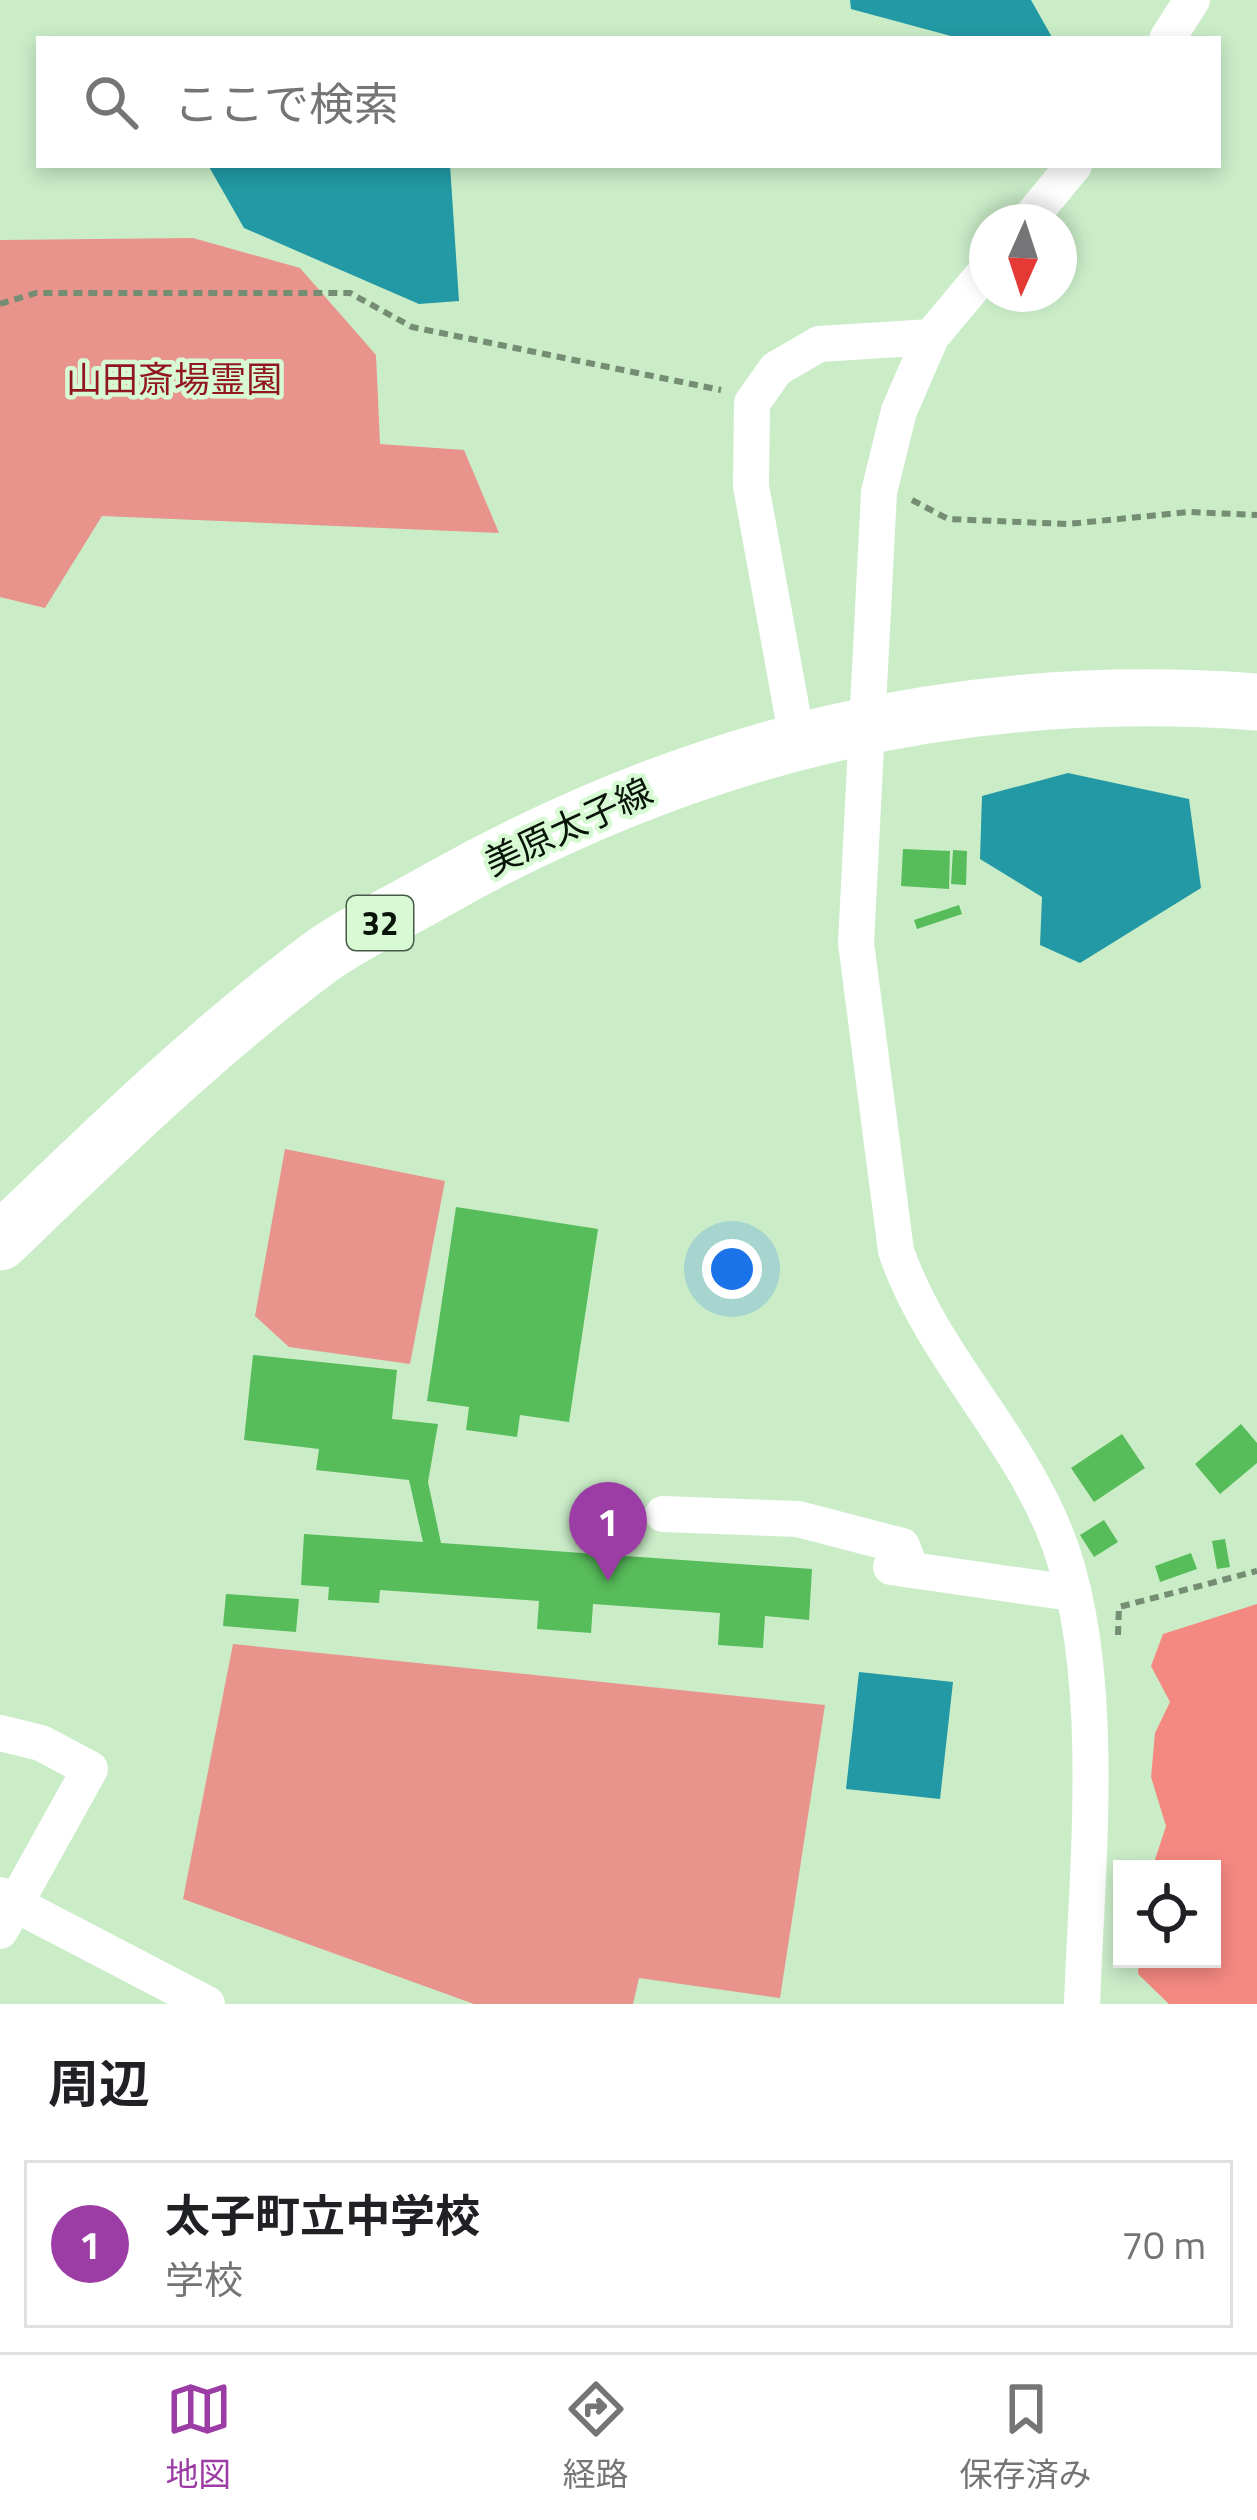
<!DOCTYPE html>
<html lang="ja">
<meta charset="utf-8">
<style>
body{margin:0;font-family:"Titillium Web","Noto Sans JP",sans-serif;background:#f2f2f2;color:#202124}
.controls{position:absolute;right:36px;bottom:36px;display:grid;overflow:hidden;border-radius:0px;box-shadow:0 6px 18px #0003}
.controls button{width:108px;height:108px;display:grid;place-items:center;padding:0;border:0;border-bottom:3px solid #e0e0e0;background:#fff;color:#202124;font:60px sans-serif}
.compass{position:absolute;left:969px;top:204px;width:108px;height:108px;border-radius:50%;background:#fff;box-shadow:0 6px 18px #0003;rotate:183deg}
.you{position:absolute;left:732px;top:1269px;width:42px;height:42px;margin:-30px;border:9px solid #fff;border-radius:50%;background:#1a73e8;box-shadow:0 0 0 18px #1a73e833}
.badge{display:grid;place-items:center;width:78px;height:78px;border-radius:50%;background:#9c3ca5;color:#fff;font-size:39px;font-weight:700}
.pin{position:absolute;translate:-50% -99px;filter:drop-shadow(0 3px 6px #0008)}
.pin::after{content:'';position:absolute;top:63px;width:42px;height:36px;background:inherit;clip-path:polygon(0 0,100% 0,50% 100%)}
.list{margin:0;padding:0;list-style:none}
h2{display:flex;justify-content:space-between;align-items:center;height:156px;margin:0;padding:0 48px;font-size:51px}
h2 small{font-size:39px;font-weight:400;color:#757577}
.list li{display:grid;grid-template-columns:78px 1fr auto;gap:36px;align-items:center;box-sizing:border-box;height:168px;margin:0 24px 24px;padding:0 24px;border:3px solid #e0e0e0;border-radius:0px}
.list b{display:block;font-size:45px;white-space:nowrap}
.list p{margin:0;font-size:39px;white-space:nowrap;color:#757577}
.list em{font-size:39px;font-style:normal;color:#757577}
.icon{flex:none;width:66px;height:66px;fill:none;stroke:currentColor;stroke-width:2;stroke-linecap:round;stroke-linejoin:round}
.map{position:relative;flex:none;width:1257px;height:2004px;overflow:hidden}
.search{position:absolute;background:#fff;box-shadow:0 6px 18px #0003;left:36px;right:36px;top:36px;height:132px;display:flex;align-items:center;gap:30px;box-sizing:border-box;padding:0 42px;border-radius:0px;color:#757577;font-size:45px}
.sheet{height:348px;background:#fff}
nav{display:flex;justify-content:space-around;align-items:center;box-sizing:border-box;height:168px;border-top:3px solid #e0e0e0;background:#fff;font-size:33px;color:#757577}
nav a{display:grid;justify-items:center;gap:6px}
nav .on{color:#9c3ca5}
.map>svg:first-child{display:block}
</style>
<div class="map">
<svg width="1257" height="2004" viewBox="0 0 1257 2004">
<rect width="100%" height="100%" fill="#caedc8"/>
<path fill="#e9938d" d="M193,238l107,30 76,87 4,89 84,6 35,83 -397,-17 -57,92 -45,-11v-357z
M285,1149l160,32 -35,183 -121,-17 -34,-31z
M233,1644l592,61 -45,293 -141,-20 -6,26h-159l-291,-105z"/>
<path fill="#f48982" d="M1257,1604v400h-88l-31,-30 1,-15h73v-90h-60l14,-43 -15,-49 4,-44 15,-31 -19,-36 12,-32z"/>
<path fill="#2299a4" d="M850,0h181l22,39h-91l-111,-30z
M208,165h242l9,136 -40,3 -175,-76z
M1068,773l121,26 12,89 -121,75 -40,-18 2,-48 -62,-38 2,-63z
M859,1672l94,10 -13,117 -94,-10z"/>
<path fill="#57bc5a" d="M903,849l47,2 -1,38 -48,-3z
M953,850l14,1 -1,34 -15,-1z
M959,905l3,9 -45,15 -3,-9z
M456,1207l142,22 -29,193 -49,-7 -3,22 -51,-7 3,-23 -42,-6z
M253,1355l144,15 -5,49 46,5 -10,58 13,61 371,26 -3,51 -44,-4 -2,32 -45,-3 2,-32 -127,-9 -2,29 -54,-4 2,-28 -159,-11 -1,13 -51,-3 1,-13 -28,-2 3,-51 119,8 -14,-62 -93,-10 3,-21 -75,-9z
M1241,1424l16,19v20l-37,31 -25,-30z
M1122,1434l23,34 -51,34 -23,-34z
M1104,1520l14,22 -24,15 -14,-22z
M1225,1539l5,28 -13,2 -5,-28z
M1191,1553l6,16 -37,13 -5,-16z
M226,1594l73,5 -3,33 -73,-6z"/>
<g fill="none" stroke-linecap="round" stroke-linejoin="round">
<path stroke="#748d73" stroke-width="6" stroke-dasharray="9 6" stroke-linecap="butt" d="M0,304l36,-11h314l62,34 309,63
M912,500l36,19 120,5 121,-12 68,3
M1118,1635l1,-28 138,-36"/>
<path stroke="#fff" stroke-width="36" d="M1167,39l25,-39
M1027,222l47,-57
M987,270l-56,67 -32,74 -20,81 -23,451 40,308c35,102 117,179 158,279 55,132 33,333 28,474
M797,739l-46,-253 1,-83 24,-34 43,-25 112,-7
M663,1514l135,5 104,27 9,24
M891,1567l180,26
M0,1733l41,10 49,26 -75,135 -15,-9
M0,1931l15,-27 192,100"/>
<path stroke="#fff" stroke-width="57" d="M0,1242c103,-99 204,-198 319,-284 36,-26 80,-46 118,-68 257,-145 525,-210 820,-188"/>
</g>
<g text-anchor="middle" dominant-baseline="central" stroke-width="9" stroke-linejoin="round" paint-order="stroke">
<rect fill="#d7fad5" stroke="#465946" stroke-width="3" x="347" y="896" width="66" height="54" rx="9"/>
<g font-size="33" font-weight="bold" fill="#081408">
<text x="380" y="923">32</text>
</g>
<g font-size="36" fill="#91161f" stroke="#d7fad5">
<text x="174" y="378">山田斎場霊園</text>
</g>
<g font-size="36" fill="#081408" stroke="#d7fad5">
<text transform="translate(568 826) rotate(-25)">美原太子線</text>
</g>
</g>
</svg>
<div class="controls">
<button><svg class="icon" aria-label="locate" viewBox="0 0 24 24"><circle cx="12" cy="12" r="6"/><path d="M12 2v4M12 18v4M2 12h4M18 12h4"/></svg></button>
</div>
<svg class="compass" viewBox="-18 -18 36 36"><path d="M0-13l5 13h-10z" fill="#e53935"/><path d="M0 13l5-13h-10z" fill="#757577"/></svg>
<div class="you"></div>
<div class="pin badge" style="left:608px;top:1581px">1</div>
<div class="search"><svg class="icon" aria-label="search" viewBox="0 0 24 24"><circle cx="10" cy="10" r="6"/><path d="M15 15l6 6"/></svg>ここで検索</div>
</div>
<section class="sheet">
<h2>周辺<small></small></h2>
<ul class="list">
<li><span class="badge">1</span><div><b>太子町立中学校</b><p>学校</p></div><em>70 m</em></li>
</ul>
</section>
<nav>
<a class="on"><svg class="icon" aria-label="map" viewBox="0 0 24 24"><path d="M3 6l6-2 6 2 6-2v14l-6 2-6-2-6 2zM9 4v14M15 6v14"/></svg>地図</a>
<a><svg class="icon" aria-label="directions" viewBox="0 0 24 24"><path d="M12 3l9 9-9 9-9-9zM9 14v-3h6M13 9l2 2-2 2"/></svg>経路</a>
<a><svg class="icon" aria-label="saved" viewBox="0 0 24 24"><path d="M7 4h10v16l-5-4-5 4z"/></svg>保存済み</a>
</nav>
